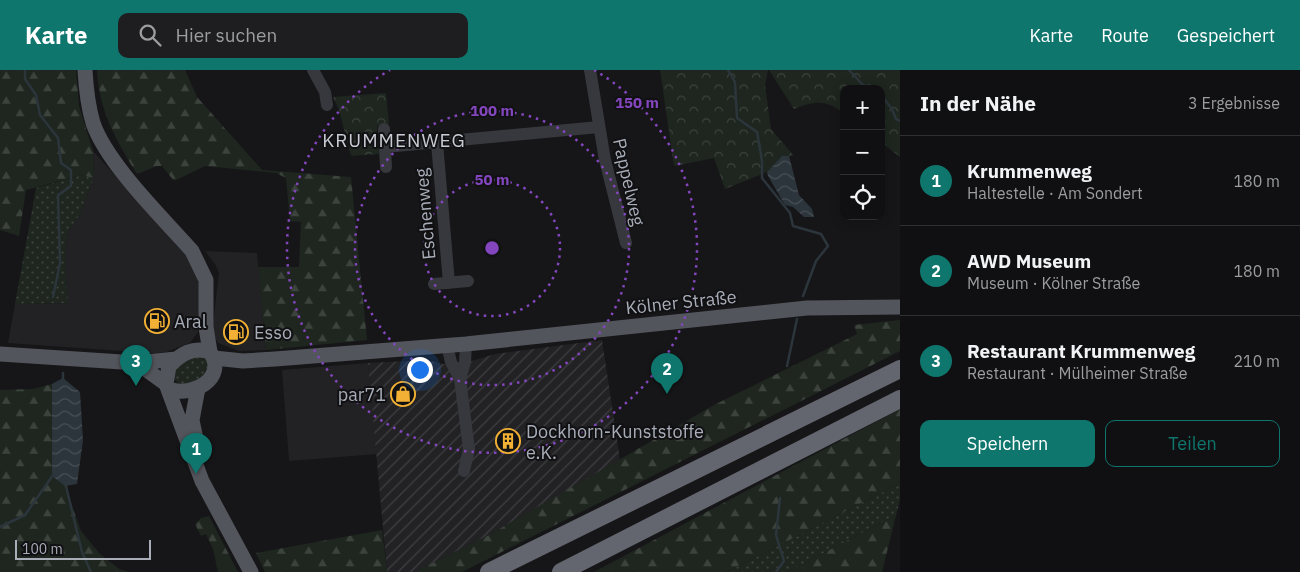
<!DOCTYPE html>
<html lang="de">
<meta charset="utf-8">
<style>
body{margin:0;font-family:"IBM Plex Sans",sans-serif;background:#1e1e20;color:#f1f3f6}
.controls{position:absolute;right:15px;top:15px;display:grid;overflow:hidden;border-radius:10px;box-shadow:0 2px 12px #0003}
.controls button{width:45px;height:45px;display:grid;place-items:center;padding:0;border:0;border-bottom:1px solid #303032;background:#101012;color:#f1f3f6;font:25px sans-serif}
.scale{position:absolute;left:15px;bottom:12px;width:136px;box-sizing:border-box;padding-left:5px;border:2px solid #a8adb8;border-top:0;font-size:14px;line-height:18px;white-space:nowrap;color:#a8adb8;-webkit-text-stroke:4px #111113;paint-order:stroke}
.you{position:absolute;left:419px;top:299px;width:18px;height:18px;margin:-12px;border:4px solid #fff;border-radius:50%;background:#1a73e8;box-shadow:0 0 0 8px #1a73e833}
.badge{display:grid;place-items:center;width:32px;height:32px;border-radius:50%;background:#0f766e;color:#fff;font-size:16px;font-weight:700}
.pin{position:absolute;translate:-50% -41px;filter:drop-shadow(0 1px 2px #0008)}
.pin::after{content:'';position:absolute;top:26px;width:18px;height:15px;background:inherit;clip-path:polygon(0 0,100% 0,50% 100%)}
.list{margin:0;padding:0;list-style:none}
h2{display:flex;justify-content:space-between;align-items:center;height:65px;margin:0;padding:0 20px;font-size:21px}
h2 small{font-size:16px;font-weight:400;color:#9c9d9f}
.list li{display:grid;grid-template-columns:32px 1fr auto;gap:15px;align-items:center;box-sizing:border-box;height:90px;padding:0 20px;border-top:1px solid #303032}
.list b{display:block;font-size:19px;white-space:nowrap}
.list p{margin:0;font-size:16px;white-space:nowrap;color:#9c9d9f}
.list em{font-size:16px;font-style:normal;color:#9c9d9f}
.actions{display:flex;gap:10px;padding:15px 20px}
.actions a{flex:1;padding:11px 0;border:1px solid #0f766e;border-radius:10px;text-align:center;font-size:18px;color:#0f766e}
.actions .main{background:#0f766e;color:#fff}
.icon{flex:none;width:28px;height:28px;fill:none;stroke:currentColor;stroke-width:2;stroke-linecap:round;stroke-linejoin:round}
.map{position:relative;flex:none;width:900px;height:502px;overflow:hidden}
header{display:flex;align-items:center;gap:30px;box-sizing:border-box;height:70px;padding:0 25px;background:#0f766e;color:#fff}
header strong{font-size:24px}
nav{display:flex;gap:28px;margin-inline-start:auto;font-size:18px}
.search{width:350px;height:45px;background:#1e1e20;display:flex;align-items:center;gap:12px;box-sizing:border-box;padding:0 18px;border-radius:10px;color:#9c9d9f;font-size:19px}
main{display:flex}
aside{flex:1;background:#101012}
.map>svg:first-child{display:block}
</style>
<header>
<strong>Karte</strong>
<div class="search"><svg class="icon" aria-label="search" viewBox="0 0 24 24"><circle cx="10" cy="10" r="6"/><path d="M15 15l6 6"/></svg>Hier suchen</div>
<nav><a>Karte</a><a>Route</a><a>Gespeichert</a></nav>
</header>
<main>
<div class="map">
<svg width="900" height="502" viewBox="0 0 900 502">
<defs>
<pattern id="industrial-furrows" width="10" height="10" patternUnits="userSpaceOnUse" patternTransform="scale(1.25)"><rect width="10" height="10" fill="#222225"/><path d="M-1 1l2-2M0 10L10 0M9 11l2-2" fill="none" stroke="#3f3f43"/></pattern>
<pattern id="grass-dots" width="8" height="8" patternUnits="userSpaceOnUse" patternTransform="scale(1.25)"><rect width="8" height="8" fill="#1e261f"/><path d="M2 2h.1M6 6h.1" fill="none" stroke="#3c433d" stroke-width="1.8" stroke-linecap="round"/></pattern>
<pattern id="forest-firs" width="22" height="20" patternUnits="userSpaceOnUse" patternTransform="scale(1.25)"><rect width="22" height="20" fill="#1e261f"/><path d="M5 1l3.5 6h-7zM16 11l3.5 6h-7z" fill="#3c433d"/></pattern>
<pattern id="park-crowns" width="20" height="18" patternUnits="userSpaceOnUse" patternTransform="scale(1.25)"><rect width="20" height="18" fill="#1e261f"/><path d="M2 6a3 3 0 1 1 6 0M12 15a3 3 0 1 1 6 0" fill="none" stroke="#3c433d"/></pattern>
<pattern id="water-waves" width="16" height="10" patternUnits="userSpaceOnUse" patternTransform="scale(1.25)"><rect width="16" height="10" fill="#2c353c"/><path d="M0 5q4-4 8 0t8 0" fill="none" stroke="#485056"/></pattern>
</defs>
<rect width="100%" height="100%" fill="#161618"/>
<path fill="#222225" d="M93,81l93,104 12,22 2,17 -2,38 -8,11 -24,9 -30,3 -13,-4 -115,-8 7,-39 53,-1 -3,-40 2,-29 13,-20 14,-36z
M205,181l52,2 9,97 -27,1 -21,-8 -6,-11 7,-59 -4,-9z
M368,293l9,91 -88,7 -7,-91z"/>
<path fill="url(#industrial-furrows)" d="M602,270l18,120 -131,75 -74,37h-28l-19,-209 59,-3 16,4 29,-3 23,-7z"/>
<path fill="url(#grass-dots)" d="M81,105l13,3 -14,36 -13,20 -2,29 3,40 -53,1 21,-116z
M206,285l4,14c-10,10 -27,24 -38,8l4,-11 17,-10z
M900,413v17l-4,15 -108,57h-61z"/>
<path fill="url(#forest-firs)" d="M0,0h76l3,36 14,45 1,27 -13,-3 -55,15 -7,46 -19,-6z
M97,0h88l12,27 65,73 89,7 16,163 -101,10 -8,-83h41l2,-45 -11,-1 -4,-43 -10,-5 -71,-7 -31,15 -12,-15h-5l-20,8c-21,-34 -38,-63 -40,-104z
M900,250v31l-438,221h-47l74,-37 225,-130 143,-71 -3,-9z
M52,314v92l13,10 16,45 18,22 20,16 10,3h-129v-182l33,-1z
M900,339v74l-173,89h-133z
M896,445l-14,57h-94z
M209,446l29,56h-20l-5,-23 -7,-15 -5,2 -6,-12 6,-6z
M382,460l5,42h-122l-9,-19z"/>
<path fill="url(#park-crowns)" d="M660,0h108l-3,15 6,44 23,27h-12l-15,16 -42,17 -11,-31 -40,8z
M769,0h131v87l-19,-15v-53h-37v24c-19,-14 -30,-12 -50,-4z
M386,23l3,31 -12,2 2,28 -28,2 -12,-46 -6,-13z"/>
<path fill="url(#water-waves)" d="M782,86h7l10,39 13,14 2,8h-10l-11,-10 -8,-2 -17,-29 -1,-4z
M63,308l17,14 3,48 -6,44 -12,2 -13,-10v-92z"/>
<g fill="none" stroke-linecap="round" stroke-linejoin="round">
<path stroke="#2c353c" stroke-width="2.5" d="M25,0v9l11,16 4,20 18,23 3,25 10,7v16l-13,9 2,68 -7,34
M728,0l7,12 2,36 20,14 5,29v17l28,35 3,13 28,8 7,12 -12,15 -13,35
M849,0l13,14 9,5
M881,25l11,14 4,10 4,2
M787,296l10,-47
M63,303v6
M65,412l17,70 9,20
M0,457l25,-12 28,-40
M776,502l8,-11 -8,-26 4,-37"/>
<path stroke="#37383d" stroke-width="12" d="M313,0l12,22 2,13
M590,0l15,90 21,83
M384,59l2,38
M437,73l12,140
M385,77l214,-20
M434,214l34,-3
M447,275l4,17 9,17 9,70 -5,22
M460,309l5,-17 1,-18"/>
<path stroke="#53555c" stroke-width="15" d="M85,0c1,18 3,36 8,53 14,41 70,95 99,128l14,29v47l4,25
M0,284l137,9 39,-4
M214,288l29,3 32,-2 191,-15 341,-36 93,-1
M137,293l29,21
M169,319c23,9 59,-11 41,-37 -17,-6 -29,2 -41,14l-3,18 36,97 49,91
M197,374l-5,-24 6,-32"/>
<path stroke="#63666e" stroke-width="18" d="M489,502l411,-203
M561,502l339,-173"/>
</g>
<g fill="none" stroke="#8446be" stroke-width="2.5" stroke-dasharray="2.5 5">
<circle cx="492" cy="178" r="68"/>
<circle cx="492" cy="178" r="137"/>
<path d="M594 0A205 205 0 1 1 390 0"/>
</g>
<defs>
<symbol id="fuel-ring" viewBox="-11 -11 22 22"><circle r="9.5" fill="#111113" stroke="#f2b134" stroke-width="1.5"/><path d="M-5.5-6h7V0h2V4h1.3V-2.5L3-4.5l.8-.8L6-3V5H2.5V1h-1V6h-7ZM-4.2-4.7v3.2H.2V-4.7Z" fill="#f2b134"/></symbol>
<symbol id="shop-ring" viewBox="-11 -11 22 22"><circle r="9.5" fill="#111113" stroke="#f2b134" stroke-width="1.5"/><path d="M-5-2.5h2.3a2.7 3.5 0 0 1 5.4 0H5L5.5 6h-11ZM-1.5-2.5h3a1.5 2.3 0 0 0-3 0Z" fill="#f2b134"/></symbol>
<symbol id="building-ring" viewBox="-11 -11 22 22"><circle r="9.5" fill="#111113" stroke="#f2b134" stroke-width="1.5"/><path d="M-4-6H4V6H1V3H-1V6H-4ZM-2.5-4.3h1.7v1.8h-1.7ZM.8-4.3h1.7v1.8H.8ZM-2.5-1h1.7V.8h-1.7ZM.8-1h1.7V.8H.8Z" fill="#f2b134"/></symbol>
</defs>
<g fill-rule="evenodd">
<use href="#fuel-ring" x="143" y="237" width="28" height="28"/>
<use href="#fuel-ring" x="222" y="248" width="28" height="28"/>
<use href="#shop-ring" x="389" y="310" width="28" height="28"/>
<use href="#building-ring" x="494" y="357" width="28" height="28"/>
</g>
<g text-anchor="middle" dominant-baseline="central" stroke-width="4" stroke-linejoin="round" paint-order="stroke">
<g font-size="18" fill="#a8adb8" stroke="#111113">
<text transform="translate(629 112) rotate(77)">Pappelweg</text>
<text transform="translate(425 144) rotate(-95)">Eschenweg</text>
<text transform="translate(681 232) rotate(-6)">Kölner Straße</text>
</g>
<g font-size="18" fill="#a8adb8" stroke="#111113" text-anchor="start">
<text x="174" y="251">Aral</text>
<text x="254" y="262">Esso</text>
<text x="386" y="324" text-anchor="end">par71</text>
<text x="526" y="361">Dockhorn-Kunststoffe<tspan x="526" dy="21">e.K.</tspan></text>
</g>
<g font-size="19" letter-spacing="1" fill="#c9ccd4" stroke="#111113">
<text x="394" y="70">KRUMMENWEG</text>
</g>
</g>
<circle cx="492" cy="178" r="8" fill="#8446be" stroke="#111113" stroke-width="2.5"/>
<g font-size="15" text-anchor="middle" font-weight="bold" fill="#8446be" stroke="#111113" stroke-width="4" stroke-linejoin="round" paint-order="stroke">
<text x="637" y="38">150 m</text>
<text x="492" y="46">100 m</text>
<text x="492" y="115">50 m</text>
</g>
</svg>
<div class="controls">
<button>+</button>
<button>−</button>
<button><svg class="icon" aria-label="locate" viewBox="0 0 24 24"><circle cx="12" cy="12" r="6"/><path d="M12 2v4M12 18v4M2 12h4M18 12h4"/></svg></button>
</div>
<div class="scale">100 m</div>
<div class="you"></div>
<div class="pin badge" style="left:196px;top:404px">1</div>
<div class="pin badge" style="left:667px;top:324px">2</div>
<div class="pin badge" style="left:136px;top:316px">3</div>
</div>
<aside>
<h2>In der Nähe<small>3 Ergebnisse</small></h2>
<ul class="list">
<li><span class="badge">1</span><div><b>Krummenweg</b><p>Haltestelle · Am Sondert</p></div><em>180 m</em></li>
<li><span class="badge">2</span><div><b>AWD Museum</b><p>Museum · Kölner Straße</p></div><em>180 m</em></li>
<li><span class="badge">3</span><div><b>Restaurant Krummenweg</b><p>Restaurant · Mülheimer Straße</p></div><em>210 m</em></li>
</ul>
<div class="actions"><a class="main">Speichern</a><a>Teilen</a></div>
</aside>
</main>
